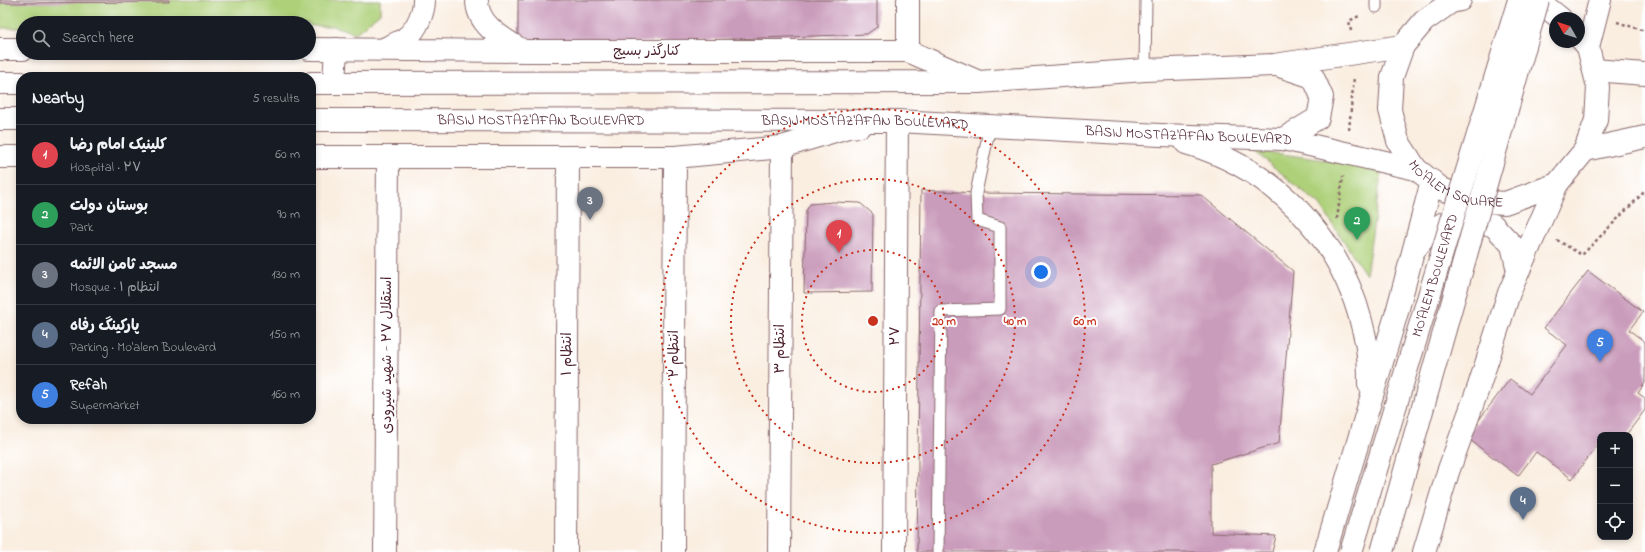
<!DOCTYPE html>
<meta charset="utf-8">
<style>
body{margin:0;font-family:"Indie Flower","Playpen Sans Arabic",sans-serif;background:#20242c;color:#f1f3f6}
.controls{position:absolute;right:12px;bottom:12px;display:grid;overflow:hidden;border-radius:8px;box-shadow:0 2px 6px #0003}
.controls button{width:36px;height:36px;display:grid;place-items:center;padding:0;border:0;border-bottom:1px solid #363941;background:#171b24;color:#f1f3f6;font:20px sans-serif}
.compass{position:absolute;left:1549px;top:12px;width:36px;height:36px;border-radius:50%;background:#171b24;box-shadow:0 2px 6px #0003;rotate:309deg}
.you{position:absolute;left:1041px;top:272px;width:14px;height:14px;margin:-10px;border:3px solid #fff;border-radius:50%;background:#1a73e8;box-shadow:0 0 0 6px #1a73e833}
.badge{display:grid;place-items:center;width:26px;height:26px;border-radius:50%;background:#b45309;color:#fff;font-size:13px;font-weight:700}
.pin{position:absolute;translate:-50% -33px;filter:drop-shadow(0 1px 2px #0008)}
.pin::after{content:'';position:absolute;top:21px;width:14px;height:12px;background:inherit;clip-path:polygon(0 0,100% 0,50% 100%)}
.list{margin:0;padding:0;list-style:none}
h2{display:flex;justify-content:space-between;align-items:center;height:52px;margin:0;padding:0 16px;font-size:17px}
h2 small{font-size:13px;font-weight:400;color:#9ea1a6}
.list li{display:grid;grid-template-columns:26px 1fr auto;gap:12px;align-items:center;box-sizing:border-box;height:60px;padding:0 16px;border-top:1px solid #363941}
.list b{display:block;font-size:15px;white-space:nowrap}
.list p{margin:0;font-size:13px;white-space:nowrap;color:#9ea1a6}
.list em{font-size:13px;font-style:normal;color:#9ea1a6}
.icon{flex:none;width:22px;height:22px;fill:none;stroke:currentColor;stroke-width:2;stroke-linecap:round;stroke-linejoin:round}
.map{position:relative;flex:none;width:1645px;height:552px;overflow:hidden}
.search{position:absolute;background:#171b24;box-shadow:0 2px 6px #0003;left:16px;top:16px;width:300px;height:44px;display:flex;align-items:center;gap:10px;box-sizing:border-box;padding:0 14px;border-radius:22px;color:#9ea1a6;font-size:15px}
.panel{position:absolute;background:#171b24;box-shadow:0 2px 6px #0003;left:16px;top:72px;width:300px;height:352px;border-radius:16px}
.map>svg:first-child{display:block}
</style>
<div class="map">
<svg width="1645" height="552" viewBox="0 0 1645 552">
<rect width="100%" height="100%" fill="#fff"/>
<filter id="ink" filterUnits="userSpaceOnUse"><feTurbulence type="fractalNoise" baseFrequency=".025" numOctaves="2"/><feDisplacementMap in="SourceGraphic" scale="8" xChannelSelector="R" yChannelSelector="G"/><feConvolveMatrix kernelMatrix="1 2 1 2 8 2 1 2 1" color-interpolation-filters="sRGB"/></filter>
<filter id="wash" filterUnits="userSpaceOnUse"><feTurbulence type="fractalNoise" baseFrequency=".012" numOctaves="4" result="noise"/><feDisplacementMap in="SourceGraphic" scale="16" xChannelSelector="R" yChannelSelector="G"/><feGaussianBlur stdDeviation="0.9" result="paint"/><feColorMatrix in="noise" values="0 0 0 0 0 0 0 0 0 0 0 0 0 0 0 0 0 1.4 0 .05"/><feComposite in="paint" operator="in"/></filter>
<g filter="url(#wash)">
<rect width="100%" height="100%" fill="#faeee1"/>
<path fill="#aed079" stroke="#7c7852" d="M0,0h380v13l-24,20 -24,-7h-23v-3h-286v5h-23z
M1253,150l129,18 -16,107 -46,-70z"/>
<g id="blocks">
<path fill="#ca9cbc" d="M0,0h169v2l-169,1z
M518,0h359v27l-10,7 -238,9 -99,1 -12,-8z
M921,190l55,3 225,2 92,76 -14,172 -68,21v69l65,3 -4,16h-355z
M833,202l27,1 13,11 -1,78 -68,1 2,-82 4,-7z
M1588,271l55,41 -14,18 16,12v41l-7,10 7,5v12l-19,25h-26v7l-28,37 -36,-27 -18,24 -52,-39 44,-58 20,15 37,-49 -23,-17z"/>
</g>
</g>
<g filter="url(#ink)">
<use href="#blocks" fill-opacity="0" stroke="#88676b" stroke-width="1"/>
<g fill="none" stroke-linecap="round" stroke-linejoin="round">
<defs>
<path id="service" d="M1376,0v7
M1145,70l1,-70
M938,552l3,-241 59,-2v-82l-23,-7 -1,-27 14,-67"/>
<path id="minor" d="M908,0v51
M385,552l3,-395
M566,552l2,-395
M673,552l2,-395
M779,552l3,-405
M894,552l3,-431"/>
<path id="secondary" d="M477,0c0,26 27,39 46,51
M0,49h23
M309,49l216,2h383l71,31
M384,49c8,-4 17,-7 23,-12 10,-8 17,-25 17,-37
M0,157h21
M311,157h364l107,-10 66,-20 12,-1"/>
<g id="primary">
<path id="s1" d="M1460,0l-9,2 -27,19 -21,25 -11,31 -2,33 8,31 18,28 26,20 30,12 33,2 52,-19 28,-34 11,-30 2,-33 -10,-40 -9,-10"/>
<path d="M1527,0l19,7 14,11"/>
<path d="M1588,47l12,-47"/>
<path d="M1280,66l33,11 9,20 -4,21 -35,21"/>
<path d="M1594,70l51,4"/>
<path d="M0,83h21"/>
<path d="M311,83l668,-1 166,-12 129,-5 129,-19"/>
<path d="M334,83l2,-34"/>
<path d="M0,119h21"/>
<path id="s2" d="M311,120l586,1 263,14 123,4 133,30"/>
<path d="M1186,143c86,25 152,91 175,178 2,9 5,18 6,27 2,12 2,24 2,36"/>
<path d="M1585,150l60,-13"/>
<path d="M1415,249l14,-17 15,-9 22,-2 27,4 19,20 6,26"/>
<path d="M1325,552l72,-240 35,-131"/>
<path d="M1424,552l24,-80 31,-86 30,-93 48,-109"/>
</g>
</defs>
<use href="#service" stroke="#88676b" stroke-width="13"/>
<use href="#minor" stroke="#88676b" stroke-width="24"/>
<use href="#secondary" stroke="#88676b" stroke-width="24"/>
<use href="#primary" stroke="#88676b" stroke-width="24"/>
<path stroke="#88676b" stroke-width="2.5" stroke-dasharray="3 3" stroke-linecap="butt" d="M1617,22l28,9
M1351,31l-2,-10 12,-6
M1349,130l5,-53
M1337,219l6,-43
M1557,240l25,15 63,-64"/>
<use href="#service" stroke="#fff" stroke-width="11"/>
<use href="#minor" stroke="#fff" stroke-width="22"/>
<use href="#secondary" stroke="#fff" stroke-width="22"/>
<use href="#primary" stroke="#fff" stroke-width="22"/>
<defs>
<g id="secondary-bridge">
<path id="s3" d="M1351,552l168,-552"/>
<path d="M1382,552l156,-552"/>
</g>
</defs>
<use href="#secondary-bridge" stroke="#88676b" stroke-width="24" stroke-linecap="butt"/>
<use href="#secondary-bridge" stroke="#fff" stroke-width="22"/>
</g>
</g>
<g fill="none" stroke="#c8321e" stroke-width="2" stroke-dasharray="2 4">
<circle cx="873" cy="321" r="71"/>
<circle cx="873" cy="321" r="142"/>
<circle cx="873" cy="321" r="212"/>
</g>
<g text-anchor="middle" dominant-baseline="central" stroke-width="4" stroke-linejoin="round" paint-order="stroke">
<g font-size="14" fill="#4a1f2b" stroke="#fff">
<text x="647" y="51">کنارگذر بسیج</text>
<text stroke="none"><textPath href="#s2" startOffset="230">BASIJ MOSTAZ'AFAN BOULEVARD</textPath></text>
<text stroke="none"><textPath href="#s2" startOffset="554">BASIJ MOSTAZ'AFAN BOULEVARD</textPath></text>
<text stroke="none"><textPath href="#s2" startOffset="878">BASIJ MOSTAZ'AFAN BOULEVARD</textPath></text>
<text stroke="none"><textPath href="#s1" startOffset="250">MO'ALEM SQUARE</textPath></text>
<text stroke="none"><textPath href="#s3" startOffset="289">MO'ALEM BOULEVARD</textPath></text>
<text transform="translate(895 336) rotate(-90)">۲۷</text>
<text transform="translate(780 349) rotate(-90)">انتظام ۳</text>
<text transform="translate(567 354) rotate(-90)">انتظام ۱</text>
<text transform="translate(674 354) rotate(-90)">انتظام ۲</text>
<text transform="translate(387 355) rotate(-90)">استقلال ۲۷ - شهید شیرودی</text>
</g>
</g>
<circle cx="873" cy="321" r="6" fill="#c8321e" stroke="#fff" stroke-width="2"/>
<g font-size="12" text-anchor="middle" font-weight="bold" fill="#c8321e" stroke="#fff" stroke-width="4" stroke-linejoin="round" paint-order="stroke">
<text x="944" y="325">20 m</text>
<text x="1015" y="325">40 m</text>
<text x="1085" y="325">60 m</text>
</g>
</svg>
<div class="controls">
<button>+</button>
<button>−</button>
<button><svg class="icon" aria-label="locate" viewBox="0 0 24 24"><circle cx="12" cy="12" r="6"/><path d="M12 2v4M12 18v4M2 12h4M18 12h4"/></svg></button>
</div>
<svg class="compass" viewBox="-18 -18 36 36"><path d="M0-13l5 13h-10z" fill="#e53935"/><path d="M0 13l5-13h-10z" fill="#9ea1a6"/></svg>
<div class="you"></div>
<div class="pin badge" style="left:839px;top:253px;background:#e0444e">1</div>
<div class="pin badge" style="left:1357px;top:240px;background:#2e9e5b">2</div>
<div class="pin badge" style="left:590px;top:220px;background:#6b7280">3</div>
<div class="pin badge" style="left:1523px;top:520px;background:#5c6f8a">4</div>
<div class="pin badge" style="left:1600px;top:362px;background:#3f7fe0">5</div>
<div class="search"><svg class="icon" aria-label="search" viewBox="0 0 24 24"><circle cx="10" cy="10" r="6"/><path d="M15 15l6 6"/></svg>Search here</div>
<section class="panel">
<h2>Nearby<small>5 results</small></h2>
<ul class="list">
<li><span class="badge" style="background:#e0444e">1</span><div><b>کلینیک امام رضا</b><p>Hospital · ۲۷</p></div><em>60 m</em></li>
<li><span class="badge" style="background:#2e9e5b">2</span><div><b>بوستان دولت</b><p>Park</p></div><em>90 m</em></li>
<li><span class="badge" style="background:#6b7280">3</span><div><b>مسجد ثامن الائمه</b><p>Mosque · انتظام ۱</p></div><em>130 m</em></li>
<li><span class="badge" style="background:#5c6f8a">4</span><div><b>پارکینگ رفاه</b><p>Parking · Mo'alem Boulevard</p></div><em>150 m</em></li>
<li><span class="badge" style="background:#3f7fe0">5</span><div><b>Refah</b><p>Supermarket</p></div><em>160 m</em></li>
</ul>
</section>
</div>
